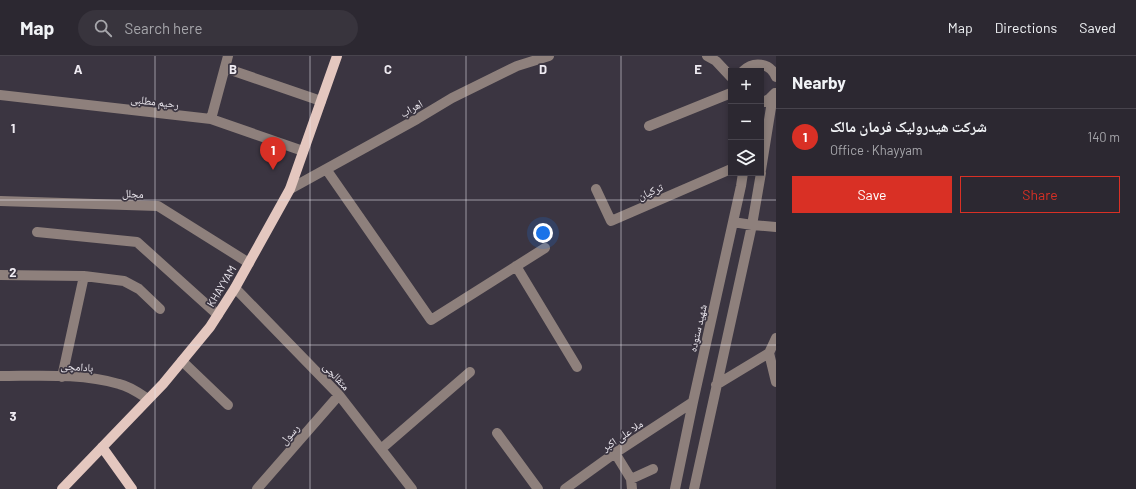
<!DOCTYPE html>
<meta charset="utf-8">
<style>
body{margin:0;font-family:Barlow,"Noto Naskh Arabic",sans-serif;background:#38343d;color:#f1f3f6}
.controls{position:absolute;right:12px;top:12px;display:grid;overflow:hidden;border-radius:0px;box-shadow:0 2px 6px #0003}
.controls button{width:36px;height:36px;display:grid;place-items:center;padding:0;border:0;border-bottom:1px solid #48444d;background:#2c2831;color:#f1f3f6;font:20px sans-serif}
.you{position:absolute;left:543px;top:177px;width:14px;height:14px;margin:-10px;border:3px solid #fff;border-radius:50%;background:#1a73e8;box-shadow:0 0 0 6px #1a73e833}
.badge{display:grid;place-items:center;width:26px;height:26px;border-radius:50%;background:#d93025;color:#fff;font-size:13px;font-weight:700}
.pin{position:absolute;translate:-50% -33px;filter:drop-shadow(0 1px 2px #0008)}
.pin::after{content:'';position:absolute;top:21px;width:14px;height:12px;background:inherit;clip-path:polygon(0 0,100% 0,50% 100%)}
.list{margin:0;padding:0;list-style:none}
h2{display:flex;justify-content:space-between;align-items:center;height:52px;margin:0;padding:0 16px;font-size:17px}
h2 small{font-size:13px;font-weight:400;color:#a6a6ab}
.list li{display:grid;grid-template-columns:26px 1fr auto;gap:12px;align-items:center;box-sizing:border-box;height:56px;padding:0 16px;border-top:1px solid #48444d}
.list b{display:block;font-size:15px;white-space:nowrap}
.list p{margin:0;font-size:13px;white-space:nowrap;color:#a6a6ab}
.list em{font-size:13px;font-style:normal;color:#a6a6ab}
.actions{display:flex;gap:8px;padding:12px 16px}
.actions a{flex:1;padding:9px 0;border:1px solid #d93025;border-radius:0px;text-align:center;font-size:14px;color:#d93025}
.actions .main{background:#d93025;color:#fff}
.icon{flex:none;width:22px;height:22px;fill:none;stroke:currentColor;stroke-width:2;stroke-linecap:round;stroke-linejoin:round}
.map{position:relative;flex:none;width:776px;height:433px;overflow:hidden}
header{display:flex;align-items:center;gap:24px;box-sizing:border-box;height:56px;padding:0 20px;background:#2c2831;border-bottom:1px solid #48444d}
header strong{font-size:19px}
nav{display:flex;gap:22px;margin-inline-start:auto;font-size:14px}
.search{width:280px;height:36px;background:#38343d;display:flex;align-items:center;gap:10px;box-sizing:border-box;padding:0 14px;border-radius:22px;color:#a6a6ab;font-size:15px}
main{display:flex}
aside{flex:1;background:#2c2831}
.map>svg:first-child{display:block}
</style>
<header>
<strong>Map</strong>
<div class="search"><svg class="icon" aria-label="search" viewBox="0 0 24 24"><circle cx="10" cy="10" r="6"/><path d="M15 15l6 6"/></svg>Search here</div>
<nav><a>Map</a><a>Directions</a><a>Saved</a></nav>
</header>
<main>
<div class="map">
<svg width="776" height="433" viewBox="0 0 776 433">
<rect width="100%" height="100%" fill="#3b3541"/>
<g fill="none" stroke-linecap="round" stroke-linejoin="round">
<path stroke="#8e807c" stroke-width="10" d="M707,0l9,5 15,16
M225,12l96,33
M743,15c10,-10 27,-9 33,6
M0,39l211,24 92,32
M761,47l8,-4 6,-6
M211,63l17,-63
M649,70l82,-33
M326,113l105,151 114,-72
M761,114l12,-75
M290,133l127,-70 35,-21 65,-32 32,-10
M596,133l15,32 120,-52
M0,145l158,5 91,57
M733,166l19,3 24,2
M37,176l100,10 81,73
M516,210l61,101
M0,219l84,1 40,5 15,8 21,20
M235,232l104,107 73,94
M769,297l7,29
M182,305l46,44
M0,320c39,0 81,-3 119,8 10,2 20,9 29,15
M62,321l22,-101
M716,329l53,-32 7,-15
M497,377l41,56
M381,393l89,-77
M615,397l16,26
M257,433l82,-94
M565,433l50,-36 78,-51
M632,433l-1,-10 22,-10
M675,433l18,-87 48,-216 2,-13
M694,433l58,-264 9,-52"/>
<path stroke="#e4c7bf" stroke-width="10" d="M102,391l30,42
M62,433l101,-105 47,-57 25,-39 55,-99 47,-133"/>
</g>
<path fill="none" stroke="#efebf2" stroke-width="1" stroke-opacity="0.55" d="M155,0v433M310,0v433M466,0v433M621,0v433M0,144h776M0,289h776"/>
<g text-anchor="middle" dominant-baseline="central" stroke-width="3.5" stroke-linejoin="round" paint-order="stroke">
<g font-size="11" fill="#efebf2" stroke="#3b3541">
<text transform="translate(155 45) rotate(7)">رحیم مطلبی</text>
<text transform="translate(411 52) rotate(-30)">اهراب</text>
<text transform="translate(650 135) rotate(-23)">ترکیان</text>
<text transform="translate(133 137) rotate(2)">مجلل</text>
<text transform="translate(221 230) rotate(-59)">KHAYYAM</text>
<text transform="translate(697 272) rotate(-77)">شهید ستوده</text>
<text transform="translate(77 310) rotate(4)">بادامچی</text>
<text transform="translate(337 320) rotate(47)">متقالچی</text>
<text transform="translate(289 378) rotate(-49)">رسول</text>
<text transform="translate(622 379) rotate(-34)">ملا علی اکبر</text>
</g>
</g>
<g font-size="13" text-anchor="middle" font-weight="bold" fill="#efebf2" stroke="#3b3541" stroke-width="3.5" stroke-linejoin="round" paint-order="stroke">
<text x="78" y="18">A</text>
<text x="233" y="18">B</text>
<text x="388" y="18">C</text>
<text x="543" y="18">D</text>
<text x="698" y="18">E</text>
<text x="13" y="77">1</text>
<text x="13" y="221">2</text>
<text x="13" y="365">3</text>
</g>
</svg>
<div class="controls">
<button>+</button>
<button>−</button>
<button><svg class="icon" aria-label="layers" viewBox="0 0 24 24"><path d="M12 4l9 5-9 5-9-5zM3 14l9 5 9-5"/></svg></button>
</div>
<div class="you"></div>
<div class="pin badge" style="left:273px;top:114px">1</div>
</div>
<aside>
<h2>Nearby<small></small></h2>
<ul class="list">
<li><span class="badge">1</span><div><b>شرکت هیدرولیک فرمان مالک</b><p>Office · Khayyam</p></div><em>140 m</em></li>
</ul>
<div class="actions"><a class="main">Save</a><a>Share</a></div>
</aside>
</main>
